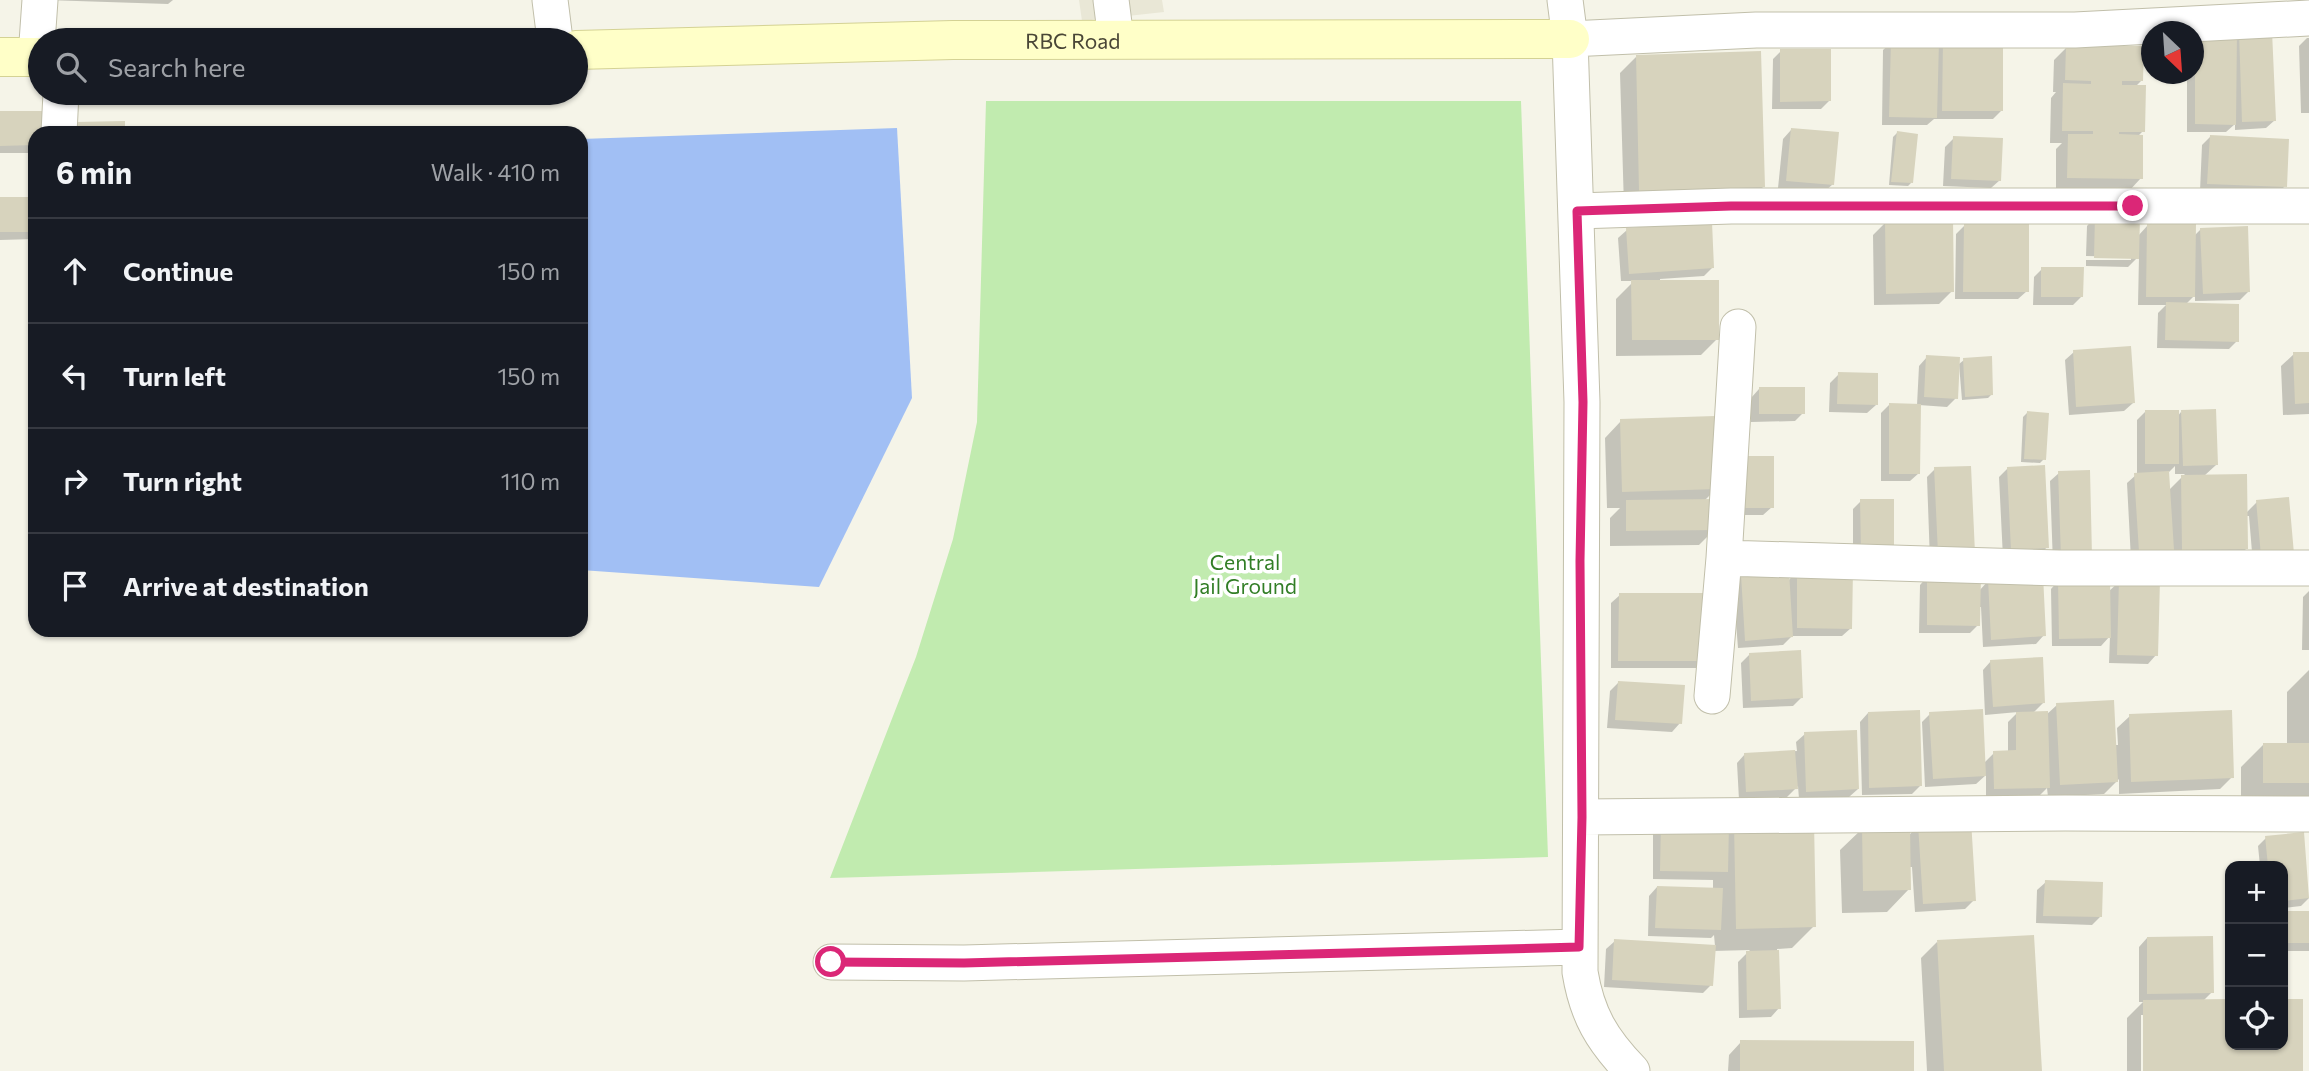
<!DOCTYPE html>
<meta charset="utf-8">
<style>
body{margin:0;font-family:Commissioner,sans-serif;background:#20242c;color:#f1f3f6}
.controls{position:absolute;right:21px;bottom:21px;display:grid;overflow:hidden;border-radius:14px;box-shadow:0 2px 5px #0004}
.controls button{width:63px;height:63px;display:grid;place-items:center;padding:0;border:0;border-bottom:2px solid #363941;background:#171b24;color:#f1f3f6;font:35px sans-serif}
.compass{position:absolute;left:2141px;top:21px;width:63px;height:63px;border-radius:50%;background:#171b24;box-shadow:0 2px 5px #0004;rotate:155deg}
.stop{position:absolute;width:21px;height:21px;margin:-16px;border:5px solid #db2777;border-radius:50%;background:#fff}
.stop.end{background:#db2777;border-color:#fff;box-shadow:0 2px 7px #0008}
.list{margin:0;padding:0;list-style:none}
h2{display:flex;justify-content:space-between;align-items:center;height:91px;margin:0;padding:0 28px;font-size:30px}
h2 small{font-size:23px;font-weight:400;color:#9ea1a6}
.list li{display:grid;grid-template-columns:46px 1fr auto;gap:21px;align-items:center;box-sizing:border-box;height:105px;padding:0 28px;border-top:2px solid #363941}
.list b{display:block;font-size:26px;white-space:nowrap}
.list em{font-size:23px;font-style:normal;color:#9ea1a6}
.icon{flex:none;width:38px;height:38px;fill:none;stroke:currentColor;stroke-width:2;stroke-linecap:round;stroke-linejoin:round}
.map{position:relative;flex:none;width:2309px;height:1071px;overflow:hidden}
.search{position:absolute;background:#171b24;box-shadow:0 2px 5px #0004;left:28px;top:28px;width:560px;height:77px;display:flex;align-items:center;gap:18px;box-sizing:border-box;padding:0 24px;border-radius:38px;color:#9ea1a6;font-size:26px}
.panel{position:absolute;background:#171b24;box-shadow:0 2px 5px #0004;left:28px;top:126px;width:560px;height:511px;border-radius:21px}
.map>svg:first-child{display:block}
</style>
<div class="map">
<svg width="2309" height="1071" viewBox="0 0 2309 1071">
<rect width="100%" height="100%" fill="#f5f4e8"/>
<path fill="#e9e7d6" d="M1079,0h83l2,12 -82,9z"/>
<path fill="#c1ebaf" d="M986,101h535l27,756 -718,21 86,-221 37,-118 24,-117z"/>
<path fill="#a1bff4" d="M897,128l15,270 -93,189 -238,-17v-431z"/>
<path fill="#0003" fill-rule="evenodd" d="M46,0h127l-5,4z
M2240,34l35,86 -9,8 -31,2v-6l-9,8h-39v-58h7v-39z
M2307,38h2v75h-8l-2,-67z
M1892,42h52l57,69 -8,8h-59l-7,6h-45l1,-75z
M2066,48l76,32 -7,7 8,44 -5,5 3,42 -12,13 -73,-1v-41l6,-6h-12l1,-45 5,-6h-3l1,-32z
M1781,51l48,50 -8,8h-49l1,-50z
M1636,57l127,130 -16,16 -123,4 -4,-134z
M0,113l35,20v20h-35z
M1791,130l42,54 -9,8 -46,-4 5,-49z
M1897,133l14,50 -3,3 -19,-1 4,-48z
M2210,137l75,49 -8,8 -77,-3 2,-46z
M1954,138l46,42 -9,8 -48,-2 2,-39z
M35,198v41l-35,1v-41z
M2095,217l43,19 10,-11 46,11 7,-7 47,63 -8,8 -45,1v-6l-10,10 52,36 -8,8 -72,-1 1,-35 8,-8h-28l1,-49 -11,11 -42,-1v-6h45v-3l-45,-1 1,-30z
M1885,223l67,68 -13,13 -65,1 -1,-70z
M1965,225l62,66 -9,8h-63l1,-65z
M1627,230l85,38 -8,8 -44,3v3l57,57 -16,16 -85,1v-57l18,-18h-13l-3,-43z
M2042,269l40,27 -9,9h-40l1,-28z
M2074,352l59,51 -9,8 -55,4 -4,-55z
M2309,353v61l-26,1 -2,-49 13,-12z
M1927,357l29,41 -9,9 -28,-2v68l-9,8h-29v-68l8,-8h28l2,-39z
M1964,360l27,35 -3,3 -26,2 -3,-36z
M1839,374l37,31 -9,8 -38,-1 1,-29z
M1759,389l44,24 -8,8 -44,1v-24z
M2145,412l32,5 4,-5 35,53 -12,11 42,37 11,-11 27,59 -31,3 -4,-48h-3l1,32 -13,13 -103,-1 -4,-77 10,-9v-54zM2175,466v8h10l-16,16 -1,-17z
M2027,413l17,46 -4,4 -19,-1 2,-45z
M1621,421l95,68 -12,12 11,28 -16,16 -89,1v-28l10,-10h-13l-2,-70z
M1733,466l39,41 -9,8h-31z
M2008,468l39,79 -8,9 -36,2 -4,-81z
M1935,469l38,83 -43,10 -3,-85z
M2059,473l32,82 -38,9 -3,-83z
M1892,500l-39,57v-48l8,-8z
M1797,571l54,57 -9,8h-50l-9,9 -45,3 -5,-63 9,-9 46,5z
M1928,576l51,15 9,-10 56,54 -8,9 -53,3 -2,-40h-3v18l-8,8h-51l1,-48z
M2059,580l49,12 12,-11 36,74 -8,9 -39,-1 1,-27 -9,10h-49l-1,-57z
M2309,591v59h-7l1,-53z
M1620,595l85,65 -9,8h-85v-65z
M1750,654l51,44 -8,8 -50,2 -2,-45z
M1991,661l52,42 -10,10 13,2 11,-10 57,40h4l-1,-17 13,-12 102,61 -12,12 -101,5v-15l-15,15 -56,3 -1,-9 -7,7 -54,2v-22l-10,9 -51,3 -3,-65 8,-8 54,49 10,-10 14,-1v-30l10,-10 -33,3 -2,-45z
M2309,670v134l-68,1v-38l22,-22 24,-1v-52z
M1618,683l62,40 -8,9 -65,-4 3,-37z
M1868,713l52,73 -8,8 -50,1 -2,-73z
M1805,734l53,55 -9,8 -50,2 -1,-13 -11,11 -48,3 -2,-37 8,-9 52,-3 -1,-9z
M1735,825l79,101 -22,22 -15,1 2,59 -8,9 -32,1 -1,-56 12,-12 -37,1 -2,34 -8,8 -99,-6 2,-38 9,-8 100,5 -1,-11 -3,3 -63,-2 1,-40 8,-9 56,2v-9l-60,-1v-47z
M1918,826l56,74 -9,9 -50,3 -3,-45h-3v22l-22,23 -45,1 -2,-63 23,-22 45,8z
M2266,838l43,60 -8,8 -18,2v-42h-23l-2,-20z
M2046,882l54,35 -8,8 -56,-2 1,-33z
M2283,912l26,1v38h-26z
M2147,938l65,54 -9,9h27v44h53v-44h18v70h-157v-56h-3v56h-14v-53l16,-16h-4v-55z
M1937,942l103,129h-113l-6,-113z
M1741,1042l171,29h-184l1,-16z"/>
<path fill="#d7d3bd" d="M2195,30l42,1 -1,94 -41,-1z
M2272,31l4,90 -34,1 -3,-90z
M1891,40l48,1 -2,77 -48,-1z
M1943,40h60v71h-61z
M2066,46h78l-1,35h-21v4h24l-1,47h-26v2l24,1v44l-76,-1 1,-44h25v-3h-31l1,-48 28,1v-3l-26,-1z
M1780,49h51v52l-51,1z
M1761,51l4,136 -126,4 -3,-136z
M0,111h47v22h-12v12l-35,1z
M125,121v12h-50v-11z
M1791,128l48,4 -5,53 -48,-4z
M1897,131l21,3 -5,49 -22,-1z
M2210,135l79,4 -2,48 -80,-3z
M1953,136l50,2 -2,43 -50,-2z
M0,197h35v35h-35z
M2095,215l45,1 -1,43 -45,-1z
M1953,219l1,73 -68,2 -1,-73z
M1712,222l2,46 -85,6 -3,-46z
M2147,223l49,1 -1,73h-49z
M1964,224h65v68h-66z
M2248,226l2,66 -47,2 -3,-66z
M2041,267h43l-1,30h-42z
M1631,280h88v60h-87z
M2166,302l73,2v38l-74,-2z
M2131,346l4,57 -59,4 -3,-57z
M2293,352h16v51l-14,1z
M1926,355l34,2 -2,42 -34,-2z
M1992,356l1,39 -28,2 -2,-39z
M1838,372l40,1v32l-41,-1z
M1759,387h46v27h-46z
M1889,403l32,1 -1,70h-31z
M2216,409l2,56 -35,1 -2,-56z
M2145,410h34v54h-34z
M2027,411l22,2 -3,47 -22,-1z
M1715,416l3,73 -96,3 -2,-73z
M1741,456h33v52h-34z
M2045,465l4,83 -38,2 -4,-83z
M1971,466l4,87 -37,1 -4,-87z
M2090,470l2,86 -31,1 -3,-86z
M2169,471l5,79 -35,2 -5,-79z
M2247,474l1,75 -66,1 -1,-75z
M2289,497l5,57 -33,2 -5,-56z
M1717,499v31l-91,1v-31z
M1860,499h34v50l-33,1z
M1797,569h56l-1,60 -55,-1z
M1789,571l4,66 -48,4 -4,-66z
M1927,575h54l-1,51 -53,-1z
M2043,575l3,61 -55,4 -3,-61z
M2110,577l1,61 -52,1 -1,-60z
M2119,579l41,1 -2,76 -41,-1z
M1619,593h87v68h-88z
M1801,650l2,48 -52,3 -2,-48z
M2043,657l2,46 -52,4 -3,-47z
M1618,681l67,4 -3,39 -67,-4z
M2114,700l4,82 -58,3 -4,-82z
M1983,709l3,67 -53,3 -4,-67z
M1920,710l2,76 -53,2 -1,-76z
M2232,710l2,68 -103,4 -2,-68z
M2048,711l2,77 -56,1 -1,-38 23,-1v-38z
M1857,730l2,59 -53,3 -2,-60z
M2263,743h46v40h-46z
M1795,750l3,39 -52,3 -2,-39z
M1971,820l5,81 -53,3 -5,-80z
M1814,821l2,106 -80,2 -2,-105z
M1661,822l68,1 -1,49 -68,-1z
M1910,825l1,65 -48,1 -1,-65z
M2304,832l5,66 -26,3v-35h-15l-3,-30z
M2045,880l58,2 -1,35 -59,-1z
M1657,886l66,2 -2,42 -66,-2z
M2283,911h26v32h-26z
M2034,935l8,136h-98l-7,-131z
M2213,936l1,57 -67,1v-57z
M1614,939l102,6 -3,41 -101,-6z
M1779,950l2,59 -34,1 -1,-59z
M2230,999v46h53v-46h20v72h-160v-71z
M1740,1040l174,1v30h-174z"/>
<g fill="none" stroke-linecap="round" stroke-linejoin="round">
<defs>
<path id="street" d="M550,0l5,40
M1111,0l5,39
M1565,0l5,39 12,363 -2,570c7,43 22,68 52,99
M1570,39l186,-9h319l234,-12
M36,57l4,-57
M59,133l2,-40
M1577,211l154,-5h578
M1724,558l335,10h250
M1712,696l12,-138 14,-231
M1582,817l483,-4 244,1
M831,962l133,1 615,-16"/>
<g id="secondary">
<path id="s1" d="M576,50l377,-10 617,-1"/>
<path d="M0,57h40"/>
</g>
</defs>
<use href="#street" stroke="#c1bfaa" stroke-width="37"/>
<use href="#secondary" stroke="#d4d294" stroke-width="40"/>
<use href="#street" stroke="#fff" stroke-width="35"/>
<use href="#secondary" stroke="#ffffc8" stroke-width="38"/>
</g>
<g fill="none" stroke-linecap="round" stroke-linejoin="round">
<path stroke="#db2777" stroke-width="9" d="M831,962l133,1 615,-16 3,-130 -2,-256 3,-159 -6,-191 154,-5h402"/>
</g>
<g text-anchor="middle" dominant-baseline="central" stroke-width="7" stroke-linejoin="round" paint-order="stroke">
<g font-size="21" fill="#494636" stroke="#fff">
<text stroke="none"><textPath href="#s1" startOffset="497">RBC Road</textPath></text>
</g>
<g font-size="21" fill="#327e26" stroke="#fff">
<text x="1245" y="561">Central<tspan x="1245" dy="24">Jail Ground</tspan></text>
</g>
</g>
</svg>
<div class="controls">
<button>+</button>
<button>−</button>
<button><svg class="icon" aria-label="locate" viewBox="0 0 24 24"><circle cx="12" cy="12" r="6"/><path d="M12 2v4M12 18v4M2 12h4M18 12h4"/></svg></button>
</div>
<svg class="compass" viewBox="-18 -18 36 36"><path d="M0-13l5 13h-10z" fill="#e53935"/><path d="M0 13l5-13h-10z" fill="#9ea1a6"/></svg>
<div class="stop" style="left:831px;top:962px"></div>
<div class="stop end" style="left:2133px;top:206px"></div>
<div class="search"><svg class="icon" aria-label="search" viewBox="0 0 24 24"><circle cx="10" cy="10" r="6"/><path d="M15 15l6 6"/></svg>Search here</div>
<section class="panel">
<h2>6 min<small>Walk · 410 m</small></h2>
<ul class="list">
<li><svg class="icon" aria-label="ahead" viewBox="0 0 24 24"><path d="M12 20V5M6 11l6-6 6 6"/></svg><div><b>Continue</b></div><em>150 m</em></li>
<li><svg class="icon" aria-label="left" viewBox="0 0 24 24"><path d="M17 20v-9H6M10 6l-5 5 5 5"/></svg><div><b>Turn left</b></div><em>150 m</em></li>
<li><svg class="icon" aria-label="right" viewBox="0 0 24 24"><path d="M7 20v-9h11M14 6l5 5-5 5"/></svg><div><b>Turn right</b></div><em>110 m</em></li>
<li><svg class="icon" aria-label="arrive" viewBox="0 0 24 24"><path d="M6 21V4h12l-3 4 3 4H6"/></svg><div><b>Arrive at destination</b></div></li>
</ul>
</section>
</div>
